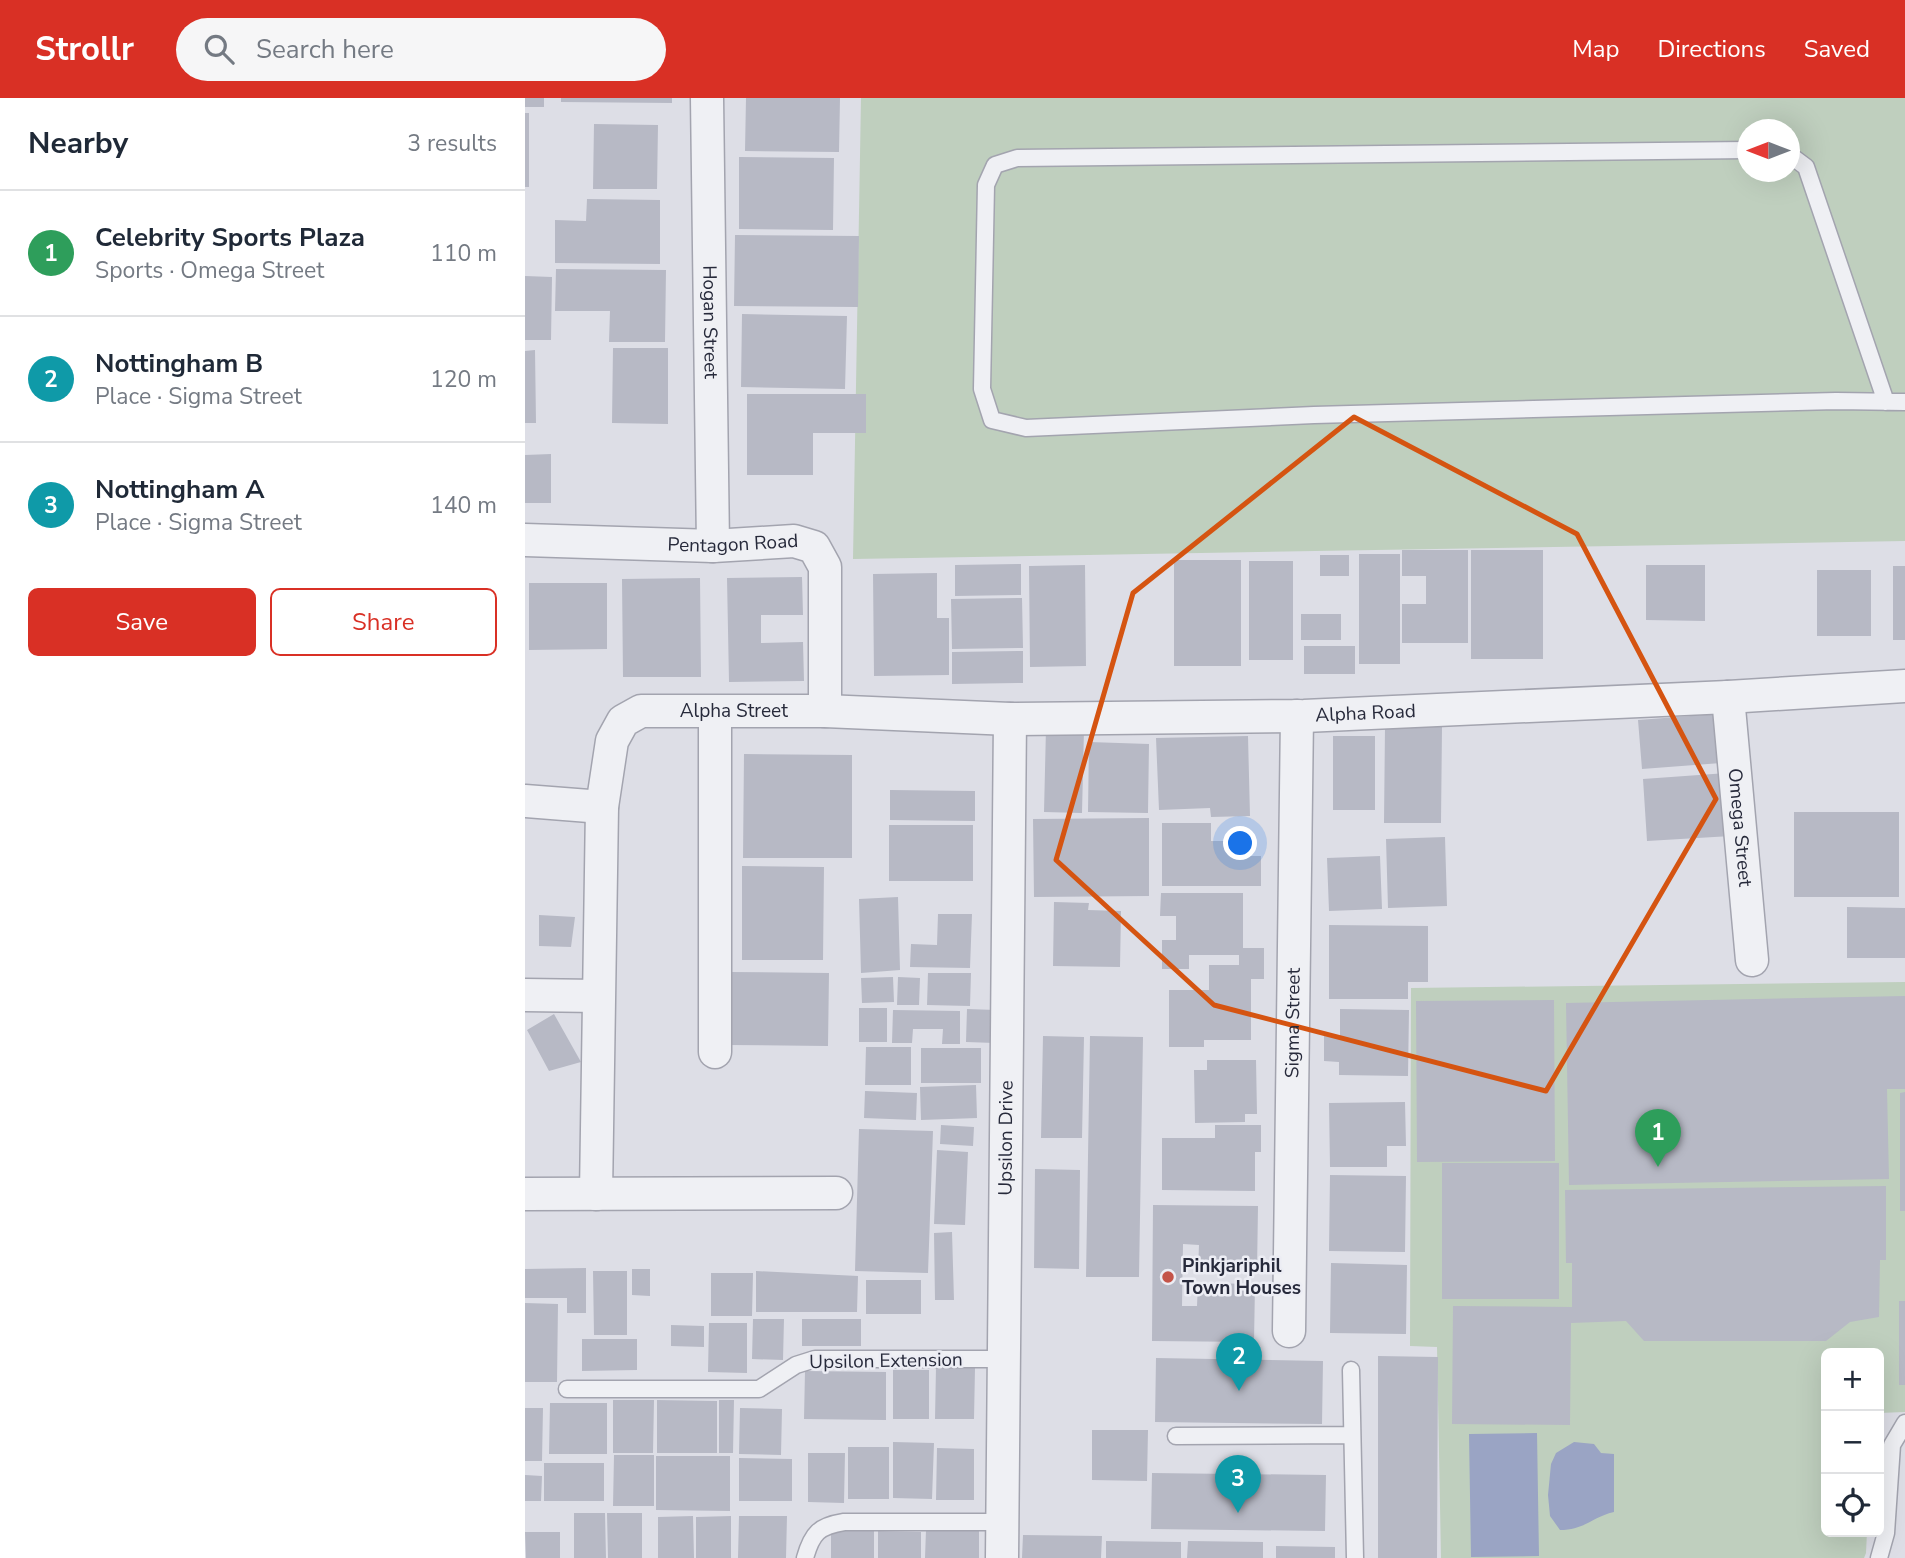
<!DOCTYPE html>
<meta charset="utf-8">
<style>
body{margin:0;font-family:"Nunito Sans",sans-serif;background:#f6f6f7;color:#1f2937}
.controls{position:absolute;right:21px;bottom:21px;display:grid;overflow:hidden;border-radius:10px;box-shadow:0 7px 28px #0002}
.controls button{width:63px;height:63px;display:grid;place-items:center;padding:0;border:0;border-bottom:2px solid #e0e1e3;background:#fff;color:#1f2937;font:35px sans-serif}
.compass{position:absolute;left:1212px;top:21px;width:63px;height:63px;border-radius:50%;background:#fff;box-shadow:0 7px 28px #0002;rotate:270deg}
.you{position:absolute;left:716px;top:746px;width:24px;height:24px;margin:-18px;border:5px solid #fff;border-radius:50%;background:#1a73e8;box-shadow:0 0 0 10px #1a73e833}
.badge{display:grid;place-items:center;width:46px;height:46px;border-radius:50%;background:#d93025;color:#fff;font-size:23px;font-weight:700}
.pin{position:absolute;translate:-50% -58px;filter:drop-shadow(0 2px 4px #0008)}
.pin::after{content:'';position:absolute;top:37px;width:24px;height:21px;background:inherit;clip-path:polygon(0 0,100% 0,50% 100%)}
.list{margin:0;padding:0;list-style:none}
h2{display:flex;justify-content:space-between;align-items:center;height:91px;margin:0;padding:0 28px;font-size:30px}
h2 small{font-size:23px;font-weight:400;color:#747a83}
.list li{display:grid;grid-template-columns:46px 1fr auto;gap:21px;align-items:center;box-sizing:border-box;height:126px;padding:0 28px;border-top:2px solid #e0e1e3}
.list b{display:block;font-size:26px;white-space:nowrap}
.list p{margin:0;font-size:23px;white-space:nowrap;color:#747a83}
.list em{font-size:23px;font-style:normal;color:#747a83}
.actions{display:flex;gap:14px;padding:21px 28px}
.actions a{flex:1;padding:16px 0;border:2px solid #d93025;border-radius:10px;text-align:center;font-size:24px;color:#d93025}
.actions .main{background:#d93025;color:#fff}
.icon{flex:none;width:38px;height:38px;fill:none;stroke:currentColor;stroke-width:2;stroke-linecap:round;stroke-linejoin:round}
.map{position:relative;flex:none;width:1380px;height:1460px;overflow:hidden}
header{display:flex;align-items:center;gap:42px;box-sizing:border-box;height:98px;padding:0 35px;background:#d93025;color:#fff}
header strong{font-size:33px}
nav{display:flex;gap:38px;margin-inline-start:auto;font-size:24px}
.search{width:490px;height:63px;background:#f6f6f7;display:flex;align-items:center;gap:18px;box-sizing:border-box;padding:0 24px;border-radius:38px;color:#747a83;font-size:26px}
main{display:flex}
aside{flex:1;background:#fff}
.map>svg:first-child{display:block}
</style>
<header>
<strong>Strollr</strong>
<div class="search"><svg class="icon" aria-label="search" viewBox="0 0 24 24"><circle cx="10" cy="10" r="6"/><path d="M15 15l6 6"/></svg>Search here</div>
<nav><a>Map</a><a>Directions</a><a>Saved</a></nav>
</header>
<main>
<aside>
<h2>Nearby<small>3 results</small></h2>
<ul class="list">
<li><span class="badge" style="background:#2e9e5b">1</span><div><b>Celebrity Sports Plaza</b><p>Sports · Omega Street</p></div><em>110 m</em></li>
<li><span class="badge" style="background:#0f9aa8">2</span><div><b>Nottingham B</b><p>Place · Sigma Street</p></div><em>120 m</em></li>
<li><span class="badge" style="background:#0f9aa8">3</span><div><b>Nottingham A</b><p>Place · Sigma Street</p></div><em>140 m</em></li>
</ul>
<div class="actions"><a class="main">Save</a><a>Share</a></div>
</aside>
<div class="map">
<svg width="1380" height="1460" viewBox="0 0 1380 1460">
<rect width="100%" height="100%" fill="#dddee6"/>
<path fill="#bfcfbe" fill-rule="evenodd" d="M336,0h1044v443l-1052,18zM1223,32h42v42h-42z
M1380,884v430l-26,1v-60h-53v179h41l-1,21 -2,5h-423l-4,-211 -27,-1 1,-358z"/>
<path fill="#9aa4c4" d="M1012,1335l2,123 -68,1 -2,-123z
M1049,1344l20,2 7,9 13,1v58c-22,5 -29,18 -54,18l-10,-14 -2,-21 3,-31 5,-11z"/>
<path fill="#b7b9c5" d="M0,0h19v9h-19z
M36,0h111v5l-111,-1z
M221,0h94l-1,54 -94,-1z
M0,15h4v74h-4z
M69,26l64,1 -1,64h-64z
M214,59l95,1 -1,72 -94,-1z
M62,101l73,1v64l-105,-1v-43l31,1z
M210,137l124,1 -1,71 -124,-1z
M31,171l110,1 -1,72h-56l1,-31h-55z
M0,178l27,1 -1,63h-26z
M217,216l105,2 -2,73 -104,-2z
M88,250h55v76l-56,-1z
M10,252l1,73h-11v-72z
M222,296h119v39h-53v42h-66z
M26,356v49h-26v-48z
M877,452h66v93h-66v-39h24v-28h-24z
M946,452h72v109h-72z
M834,456h41v110h-41z
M795,457h29v21h-29z
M649,462h67v106h-67z
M724,463h44v99h-44z
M496,466v31l-66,1v-31z
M560,467l1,101 -56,1 -1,-101z
M1121,467h59v56l-59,-1z
M1368,468h12v74h-12z
M1292,472h54v66h-54z
M412,475v45h12v57l-75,1 -1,-102z
M277,479l1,38h-42v28l42,-1 1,39 -75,1 -2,-104z
M175,480l1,99h-78l-1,-98z
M4,485h78v66l-78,1z
M497,500l1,50 -71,1 -1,-50z
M776,516h40v26h-40z
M779,548h51v28h-51z
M498,553v32l-71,1v-32z
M1192,616l4,49 -79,6 -4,-49z
M860,629h57l-1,96h-57z
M521,630l38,1 -2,84 -38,-1z
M723,638l2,80 -39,1 -1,-9 -51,2 -3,-72z
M808,638h42v74h-42z
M564,644l60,2 -1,69 -60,-1z
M219,656l108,1v103h-109z
M1202,675l4,63 -84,5 -4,-62z
M365,692l85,1v30l-85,-1z
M1269,714h105v85h-105z
M624,720v78l-115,1 -1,-78z
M637,725h49v18h35v15h15v30h-99z
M364,727h84v56h-84z
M920,739l2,69 -59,2 -2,-69z
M855,758l2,53 -53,2 -2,-53z
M217,768l82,1 -1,93h-81z
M636,795h82v55h21v31h-13v61h-47v7h-35v-57h40v-25h30v-10h-50v14h-27v-29h14v-24h-16z
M373,799l2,73 -39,3 -2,-74z
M529,804l35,1 -1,7 33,1 -1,56 -67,-1z
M1322,809l58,1v50h-58z
M413,816h34l-2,54 -60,-1 1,-23 26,1z
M14,817l36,2 -4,30 -32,-1z
M804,827l99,1v56h-20v17h-79z
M204,874l100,1 -1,73 -100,-1z
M403,875h43l-1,33 -43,-1z
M368,879l1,25 -32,1 -1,-25z
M373,879l22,1 -1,27h-22z
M1380,898v93h-18l2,90 -320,6 -3,-182z
M1029,902l1,161 -138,1 -1,-161z
M334,910h28v34h-28z
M442,911l29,1 -1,33 -29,-1z
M815,911l69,1 -1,66 -69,-1v-13l-15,-1v-25l16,1z
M368,912l67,1v33h-18l1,-15h-30l-1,14h-20z
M29,916l27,48 -32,9 -22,-41z
M518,938l41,1 -2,101h-41z
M565,938l53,1 -4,240h-53z
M341,949h45v38h-46z
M396,950h60v35h-60z
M682,962h49l1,54h-12v8l-50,1 -1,-53h13z
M451,987l1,33 -56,2 -1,-33z
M340,993l52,2 -1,27 -52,-2z
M1380,994v119h-5v-118z
M880,1004l1,44h-19v21h-57l-1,-64z
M416,1027l33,2 -1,19 -33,-2z
M690,1027h46v27h-6v39l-93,-1v-52h53z
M334,1031l74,2 -5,142 -73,-2z
M412,1052l31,2 -3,73 -31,-1z
M917,1065h117v136h-117z
M510,1071l45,1 -1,99 -45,-1z
M805,1077l76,1 -1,76 -76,-1z
M1361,1088v74h-6l-1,57 -29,5 -24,19h-182l-18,-20 -55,2 -1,102 -118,-1 1,-118 119,1v-44h-6l-1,-73z
M628,1107l105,1 -1,65 -59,-1 1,-25 -16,-1 -1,62h15l1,-23 57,1 -1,58 -102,-1z
M427,1134l2,68h-19l-1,-67z
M806,1165l76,2 -1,69 -76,-1z
M61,1170v45h-19v-15h-42v-29z
M107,1171h18v27l-18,-1z
M68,1173h34v64h-33z
M231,1173l102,5 -1,36h-101z
M186,1175h42l-1,43h-41z
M341,1182h55v34h-55z
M1374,1203h6v84h-6z
M0,1205l33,1 -1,78h-32z
M228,1221h31l-1,41 -31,-1z
M277,1221h59v27h-59z
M184,1225h38v50l-39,-1z
M146,1227l33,1v21l-33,-1z
M57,1241h55v31l-55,1z
M853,1258l60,1 -1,201h-59z
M631,1260l167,3 -1,63 -167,-2z
M411,1269l39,1 -1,51h-39z
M368,1272h36v49h-36z
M280,1273l81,1v48l-82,-1z
M88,1302h41l-1,53h-40z
M132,1302l60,1v52h-60z
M194,1302h15l-1,53h-14z
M25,1305h57v51h-58z
M0,1310h18l-1,53h-17z
M215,1310l42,1 -1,46 -42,-1z
M567,1332h56l-1,51 -55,-1z
M368,1344l41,1 -2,56 -39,-1z
M323,1349h41v52h-41z
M412,1350l37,1v51h-38z
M283,1355h37l-1,50 -36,-1z
M89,1357h40v51h-41z
M131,1358h74v55l-74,-1z
M214,1360l53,1v42h-53z
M19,1365h60v38h-60z
M627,1375l174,2 -1,56 -174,-2z
M0,1377l17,1 -1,25h-16z
M49,1415h31l1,45h-32z
M82,1415h35v45h-34z
M168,1418l1,42h-36v-41z
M206,1418v42h-35v-41z
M214,1418h48l-1,42h-48z
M306,1431h43v29h-43z
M401,1432l53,1v27h-54z
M353,1433l43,1v26h-43z
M0,1434h35v26h-34z
M498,1437l79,1 -1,22h-79z
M581,1443l75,1v16h-75z
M663,1443l75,1v16h-76z
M751,1448l59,1v11h-59z"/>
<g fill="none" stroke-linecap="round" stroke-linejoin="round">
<defs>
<path id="lane" d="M1223,52l-731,8 -22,7 -9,20 -4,204 10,31 34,8 288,-13 522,-14 69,1
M1265,57l16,12 80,235
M826,1272l4,188
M42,1291h192l37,-24 19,-6h189
M651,1338l176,-1
M280,1460c7,-25 14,-32 39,-36h158
M1354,1460l7,-25 6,-88 13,-22"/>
<g id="street">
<path id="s1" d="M182,0l6,448"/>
<path id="s2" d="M0,442l188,6 81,-5 20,6 11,20v144"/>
<path id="s3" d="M1203,599l24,263"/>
<path d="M0,703l77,6"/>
<path d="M0,897l73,1"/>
<path d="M190,954v-340"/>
<path d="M0,1096l311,-1"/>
<path id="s4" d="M71,1096l6,-387 10,-66 11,-20 18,-10h184l185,8 294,-3 424,-19 177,-11"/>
<path id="s5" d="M764,1233l8,-615"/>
<path id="s6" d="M477,1460l8,-839"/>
</g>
</defs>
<use href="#lane" stroke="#a3a4af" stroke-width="19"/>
<use href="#street" stroke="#a3a4af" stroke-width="35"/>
<use href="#lane" stroke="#eff0f4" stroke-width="16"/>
<use href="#street" stroke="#eff0f4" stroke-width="32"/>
</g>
<path fill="none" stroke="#d55411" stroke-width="5" stroke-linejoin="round" d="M829,319l223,117 139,265 -170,292 -332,-86 -158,-145 77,-267z"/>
<circle fill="#c45449" stroke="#ecedf4" stroke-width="2.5" cx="643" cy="1179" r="7"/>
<g text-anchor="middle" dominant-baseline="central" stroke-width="5" stroke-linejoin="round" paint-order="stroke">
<g font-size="19" fill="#272a3b" stroke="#ecedf4">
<text stroke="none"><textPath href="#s1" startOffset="224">Hogan Street</textPath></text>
<text stroke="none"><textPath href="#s2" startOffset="208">Pentagon Road</textPath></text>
<text stroke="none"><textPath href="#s4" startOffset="590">Alpha Street</textPath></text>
<text stroke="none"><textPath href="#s4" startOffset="1222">Alpha Road</textPath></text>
<text stroke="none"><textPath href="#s3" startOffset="131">Omega Street</textPath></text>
<text stroke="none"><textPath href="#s5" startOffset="308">Sigma Street</textPath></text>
<text stroke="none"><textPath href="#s6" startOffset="420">Upsilon Drive</textPath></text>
<text transform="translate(361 1263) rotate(-1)">Upsilon Extension</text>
</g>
<g font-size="19" font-weight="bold" fill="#272a3b" stroke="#ecedf4" text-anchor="start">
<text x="657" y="1168">Pinkjariphil<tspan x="657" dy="22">Town Houses</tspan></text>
</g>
</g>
</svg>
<div class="controls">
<button>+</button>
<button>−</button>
<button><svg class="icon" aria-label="locate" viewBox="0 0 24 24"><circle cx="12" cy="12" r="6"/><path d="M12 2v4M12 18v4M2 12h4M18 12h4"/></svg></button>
</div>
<svg class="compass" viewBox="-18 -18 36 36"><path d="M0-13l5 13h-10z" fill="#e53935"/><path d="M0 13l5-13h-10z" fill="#747a83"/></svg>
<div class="you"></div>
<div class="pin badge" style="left:1133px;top:1069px;background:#2e9e5b">1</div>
<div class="pin badge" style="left:714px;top:1293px;background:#0f9aa8">2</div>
<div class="pin badge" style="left:713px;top:1415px;background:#0f9aa8">3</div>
</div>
</main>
